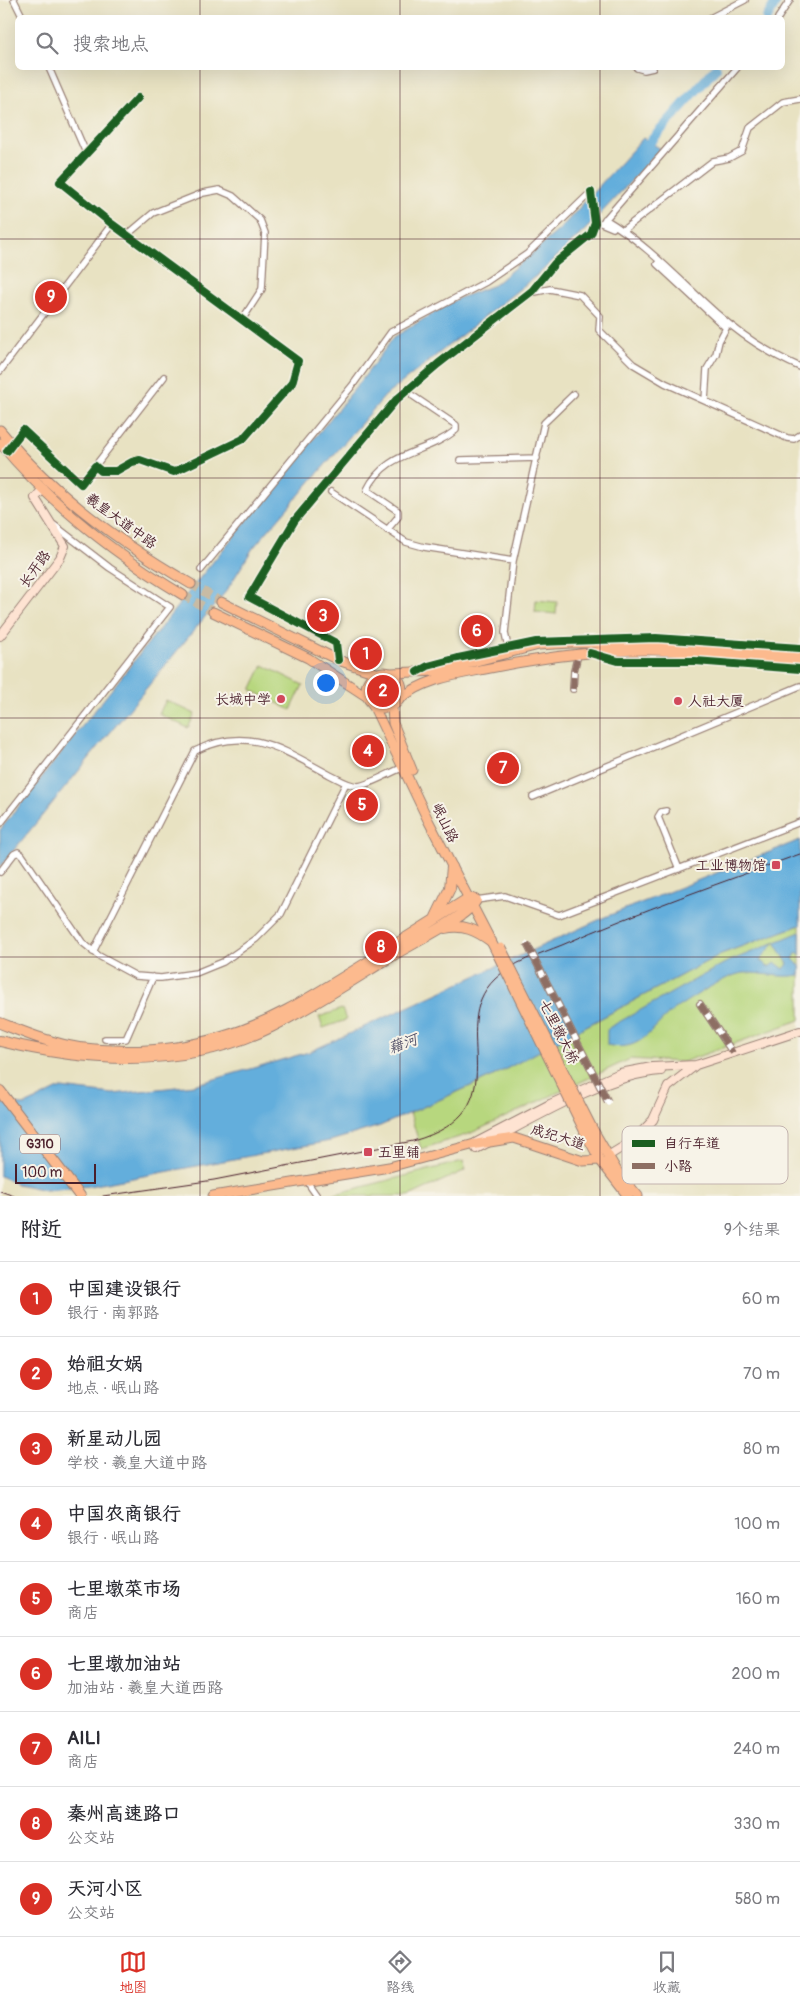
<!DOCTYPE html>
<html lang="zh">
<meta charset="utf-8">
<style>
body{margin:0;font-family:Pangolin,"LXGW WenKai TC",sans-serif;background:#f2f2f3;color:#2b2b33}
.scale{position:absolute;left:15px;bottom:12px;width:81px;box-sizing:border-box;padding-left:5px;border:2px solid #4a1f2b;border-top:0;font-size:14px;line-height:18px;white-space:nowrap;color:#4a1f2b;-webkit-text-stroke:4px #f7f3e8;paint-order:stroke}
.you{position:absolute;left:325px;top:682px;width:18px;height:18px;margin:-12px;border:4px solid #fff;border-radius:50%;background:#1a73e8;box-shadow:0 0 0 8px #1a73e833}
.badge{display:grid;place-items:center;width:32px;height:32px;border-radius:50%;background:#d93025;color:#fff;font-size:16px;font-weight:700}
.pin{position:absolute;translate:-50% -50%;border:2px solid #fff;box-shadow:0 1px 5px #0006}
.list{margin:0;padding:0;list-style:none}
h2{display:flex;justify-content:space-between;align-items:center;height:65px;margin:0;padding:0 20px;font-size:21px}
h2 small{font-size:16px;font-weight:400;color:#7c7c81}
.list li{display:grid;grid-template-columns:32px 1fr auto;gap:15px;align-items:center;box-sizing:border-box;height:75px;padding:0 20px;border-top:1px solid #e1e1e2}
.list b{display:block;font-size:19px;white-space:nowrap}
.list p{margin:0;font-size:16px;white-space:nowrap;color:#7c7c81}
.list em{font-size:16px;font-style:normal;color:#7c7c81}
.icon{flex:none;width:28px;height:28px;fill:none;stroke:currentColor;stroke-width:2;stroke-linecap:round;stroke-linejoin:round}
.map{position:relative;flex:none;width:800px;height:1196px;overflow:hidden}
.search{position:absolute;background:#fff;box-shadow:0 5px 20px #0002;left:15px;right:15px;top:15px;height:55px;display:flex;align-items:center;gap:12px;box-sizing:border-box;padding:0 18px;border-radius:8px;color:#7c7c81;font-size:19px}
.sheet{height:740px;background:#fff}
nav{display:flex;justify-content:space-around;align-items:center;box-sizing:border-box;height:70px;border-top:1px solid #e1e1e2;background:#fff;font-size:14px;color:#7c7c81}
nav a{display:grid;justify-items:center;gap:2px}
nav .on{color:#d93025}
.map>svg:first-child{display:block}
</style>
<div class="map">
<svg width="800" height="1196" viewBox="0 0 800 1196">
<rect width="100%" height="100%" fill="#f7f3e8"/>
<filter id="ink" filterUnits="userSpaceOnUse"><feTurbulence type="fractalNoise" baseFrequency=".02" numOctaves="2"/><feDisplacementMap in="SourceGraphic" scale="10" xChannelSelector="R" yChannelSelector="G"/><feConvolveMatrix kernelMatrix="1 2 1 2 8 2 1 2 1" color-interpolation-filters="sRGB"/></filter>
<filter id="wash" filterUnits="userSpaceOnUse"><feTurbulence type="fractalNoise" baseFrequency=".0096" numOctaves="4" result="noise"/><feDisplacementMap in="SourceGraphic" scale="20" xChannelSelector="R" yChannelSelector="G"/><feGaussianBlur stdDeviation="1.12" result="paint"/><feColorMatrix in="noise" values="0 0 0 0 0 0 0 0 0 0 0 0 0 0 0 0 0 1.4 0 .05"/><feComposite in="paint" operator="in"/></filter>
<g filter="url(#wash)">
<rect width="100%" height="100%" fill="#e8e2c2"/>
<path fill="#b7d77e" stroke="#807b54" d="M536,600l21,2 -1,12 -21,-2z
M263,665l40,20 -12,25 -40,-20z
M166,700l29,14 -7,14 -29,-14z
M800,925v95l-117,42 -53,-3 -161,75 -48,15 -11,-36 81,-36 230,-123z
M342,1009l4,11 -23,8 -4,-11z
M463,1161l3,9 -57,26h-82z"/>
<path fill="#64aedc" stroke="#576684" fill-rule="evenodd" d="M643,138l18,11 -73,78 -46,44 -157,125 -132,152 -26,42 -227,277v-37l203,-256 158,-193 33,-44 63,-38 37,-14 65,-55z
M800,840v85l-79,29 -230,123 -111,49 -50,15 -240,45 -44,4 -29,-6 -17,-8v-72l25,1 36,-17 52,6 81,-9 115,-33 296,-135z
M800,932v23l-3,-3 -4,7 7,7v9c-20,4 -38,-3 -57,-2 -17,2 -51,25 -65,34 -26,17 -34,47 -71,38v-15l3,-3 115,-64zM775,942l13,22 -4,5 -8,-6 -8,4 -8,-7z"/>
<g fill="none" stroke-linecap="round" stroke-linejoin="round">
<path stroke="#64aedc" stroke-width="10" d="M767,18l10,-18
M642,151l74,-83"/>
</g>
</g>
<g filter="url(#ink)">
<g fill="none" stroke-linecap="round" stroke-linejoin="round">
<path stroke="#c8bba4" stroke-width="9" stroke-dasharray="9 4.5" stroke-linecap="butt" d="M191,584l30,18
M183,595l30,17"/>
<defs>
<path id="street" d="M14,0l9,18
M710,18l35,-18
M778,18l12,-18
M49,68l37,85
M637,68l7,2 9,-2
M605,219c42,25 75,62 111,94 25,22 54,41 84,54
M603,222l134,-154
M601,223l12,5
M623,230l90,-69 16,-3 13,-7 8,-23 33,-26 17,-3
M127,235l26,-22 50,-20 16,-3 14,6 27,24 5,13 -3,56 -20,31
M657,264l69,64 -7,13 -3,13 -9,15 -2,32
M530,293l20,-4 30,6 20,21 -1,14 34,34 32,19 122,55 7,1 6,-4
M0,371l112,-147
M11,445l12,-15 58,54 14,-18 6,5h15l16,-9 8,-2 34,12 69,-33 49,-56 6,-22 -186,-137 -52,-42 78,-84
M460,460l77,-2
M95,466l69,-89
M331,492l75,50 18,5 89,14
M387,530l11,-13v-6l-31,-21c19,-40 58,-35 89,-60v-5l-43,-29
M201,570l151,-184 39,-54 95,-50 41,-28 64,-62
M509,652l-4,-19 8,-72 31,-138 30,-29
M338,660l-2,-17 -87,-46 46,-77 101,-120 42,-36 94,-73 23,-28 36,-29 4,-11 -4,-31
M573,689l1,-18 4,-17
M533,797l267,-111
M666,811l-5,1 -3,5 21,52
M0,824l170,-217 -60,-39 -56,-43
M0,872l14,-18 4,-2 4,3 60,87 17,14 37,20 25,2 35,-5 27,-11 33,-23 25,-25 65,-131
M476,900l29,-4 54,19 241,-93
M93,952l102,-201c53,-27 88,-1 135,24 8,4 19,11 28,11 11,-1 35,-15 46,-19
M700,1004l33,49
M105,1039h21l27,-62
M310,1186l7,10"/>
<path id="secondary" d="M0,636l60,-78 5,-12 -30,-48 8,-9
M475,1143l75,-39 70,-31 32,-6 44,-2 104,-34
M476,1149c52,-27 127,-74 185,-78
M608,1156l26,-16 19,-20 15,-33 28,-22"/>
<path id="primary" d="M0,430c52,64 120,113 191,154
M0,443c50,60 116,112 183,152
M221,602l117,58 38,13
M213,612l95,46 58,38
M366 690a18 18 0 1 1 36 0a18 18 0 1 1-36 0Z
M391,673l46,-2 102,-26 32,-2h78l151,11
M400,699c24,-20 55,-24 85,-30 54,-11 108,-19 163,-19 50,1 102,7 152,11
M373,705l55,115 68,131
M392,707l1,16 19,47
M592,1128l25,43 21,25
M585,1132l15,28 28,36
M213,1196l176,-29 82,-22 43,-7 69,23 17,-1"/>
<path id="highway" d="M436,917l14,-29 2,-21
M445,928c18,-4 31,2 46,13
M0,1023c26,10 52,21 79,25 47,6 98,3 143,-11 50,-14 94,-43 138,-70 36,-23 73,-46 109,-69l7,2c-6,15 -64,44 -81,54 -41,25 -81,52 -124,73 -85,42 -182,36 -271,14
M0,1091l80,105"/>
</defs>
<use href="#street" stroke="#998076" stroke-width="8"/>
<use href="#secondary" stroke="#998076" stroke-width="10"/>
<use href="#primary" stroke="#998076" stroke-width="11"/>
<use href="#highway" stroke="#998076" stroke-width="12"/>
<use href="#street" stroke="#fff" stroke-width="5.5"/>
<use href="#secondary" stroke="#fee3d2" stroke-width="8"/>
<use href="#primary" stroke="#fcba8e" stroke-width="9"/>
<use href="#highway" stroke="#fcba8e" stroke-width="10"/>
<path stroke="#4a1f2b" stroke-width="1" d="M0,1191l14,5
M103,1196l111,-16 199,-39c112,-32 30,-112 82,-162 17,-17 45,-25 67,-34 78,-34 158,-62 238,-91"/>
<defs>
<path id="street-bridge" d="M527,944l81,158"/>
<path id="primary-bridge" d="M501,948l91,180
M496,951l89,181"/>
</defs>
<use href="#street-bridge" stroke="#998076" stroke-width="8" stroke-linecap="butt"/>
<use href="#primary-bridge" stroke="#998076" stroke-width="11" stroke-linecap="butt"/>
<use href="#street-bridge" stroke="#fff" stroke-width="5.5"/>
<use href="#primary-bridge" stroke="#fcba8e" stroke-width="9"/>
<path stroke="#8d6e63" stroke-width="6" stroke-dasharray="12 6" stroke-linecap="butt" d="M573,689l1,-18 4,-17
M527,944l81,158
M700,1004l33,49"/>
<defs>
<path id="cycleway" d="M7,451l16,-21 58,54 14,-18 6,5h15l16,-9 8,-2 34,12 69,-33 49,-56 6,-22 -186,-137 -52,-42 78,-84
M590,653l28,8h77l105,8
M338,660l-2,-17 -87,-46 46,-77 101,-120 42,-36 94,-73 23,-28 36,-29 4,-11 -4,-31
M417,672l11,-6 30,-8 78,-16 120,-4 144,10"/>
</defs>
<use href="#cycleway" stroke="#f7f3e8" stroke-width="11"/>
<use href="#cycleway" stroke="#1b5e20" stroke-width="8"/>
</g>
</g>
<path fill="none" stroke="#4a1f2b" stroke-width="1" stroke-opacity="0.55" d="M200,0v18M400,0v18M600,0v18M200,68v1128M400,68v1128M600,68v1128M0,239h800M0,478h800M0,718h800M0,957h800"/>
<g fill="#d1495b" stroke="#f7f3e8" stroke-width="2">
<circle cx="281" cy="699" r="5"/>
<circle cx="678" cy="701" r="5"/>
<rect x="771" y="860" width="10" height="10" rx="2.5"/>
<rect x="363" y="1147" width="10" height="10" rx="2.5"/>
</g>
<g text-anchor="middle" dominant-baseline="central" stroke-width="4" stroke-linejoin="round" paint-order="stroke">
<rect fill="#f7f3e8" stroke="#7e5f64" stroke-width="1" x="20" y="1134.5" width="40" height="19" rx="4"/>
<g font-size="12" font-weight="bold" fill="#4a1f2b">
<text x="40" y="1144">G310</text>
</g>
<g font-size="14" fill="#4a1f2b" stroke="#f7f3e8">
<text transform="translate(121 521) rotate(36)">羲皇大道中路</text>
<text transform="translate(35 569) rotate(-54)">长开路</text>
<text transform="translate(445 823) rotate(64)">岷山路</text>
<text transform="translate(559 1032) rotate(63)">七里墩大桥</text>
<text transform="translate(558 1137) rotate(17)">成纪大道</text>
</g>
<g font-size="14" fill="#4a1f2b" stroke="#f7f3e8" text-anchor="end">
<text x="271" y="699">长城中学</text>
<text x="688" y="701" text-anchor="start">人社大厦</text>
<text x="766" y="865">工业博物馆</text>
<text x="378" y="1152" text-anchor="start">五里铺</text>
</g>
<g font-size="15" font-style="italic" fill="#535169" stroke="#f7f3e8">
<text transform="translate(403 1044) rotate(-20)">藉河</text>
</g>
</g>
<rect x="622" y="1126" width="166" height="58" rx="8" fill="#f7f3e8" stroke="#c3b3af" stroke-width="1"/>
<rect x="632" y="1140" width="23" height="7" fill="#1b5e20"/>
<rect x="632" y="1163" width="23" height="6" fill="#8d6e63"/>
<g font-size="14" fill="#4a1f2b">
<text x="664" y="1148">自行车道</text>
<text x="664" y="1171">小路</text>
</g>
</svg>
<div class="scale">100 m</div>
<div class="you"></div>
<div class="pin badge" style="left:366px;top:654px">1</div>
<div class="pin badge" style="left:383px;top:691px">2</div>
<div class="pin badge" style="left:323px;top:616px">3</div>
<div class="pin badge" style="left:368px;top:751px">4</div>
<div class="pin badge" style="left:362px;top:805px">5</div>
<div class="pin badge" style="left:477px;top:631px">6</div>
<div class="pin badge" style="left:503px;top:768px">7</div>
<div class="pin badge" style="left:381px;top:947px">8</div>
<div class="pin badge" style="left:51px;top:297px">9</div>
<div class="search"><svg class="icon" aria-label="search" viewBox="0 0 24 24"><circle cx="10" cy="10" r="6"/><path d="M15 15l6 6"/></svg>搜索地点</div>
</div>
<section class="sheet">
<h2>附近<small>9个结果</small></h2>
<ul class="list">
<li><span class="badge">1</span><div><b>中国建设银行</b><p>银行 · 南郭路</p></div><em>60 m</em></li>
<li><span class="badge">2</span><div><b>始祖女娲</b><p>地点 · 岷山路</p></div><em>70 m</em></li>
<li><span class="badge">3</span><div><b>新星动儿园</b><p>学校 · 羲皇大道中路</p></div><em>80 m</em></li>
<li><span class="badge">4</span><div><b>中国农商银行</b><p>银行 · 岷山路</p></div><em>100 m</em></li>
<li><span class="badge">5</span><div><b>七里墩菜市场</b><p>商店</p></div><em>160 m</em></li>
<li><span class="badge">6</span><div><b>七里墩加油站</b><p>加油站 · 羲皇大道西路</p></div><em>200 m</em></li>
<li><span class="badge">7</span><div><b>AILI</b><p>商店</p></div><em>240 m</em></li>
<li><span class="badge">8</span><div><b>秦州高速路口</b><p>公交站</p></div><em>330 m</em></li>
<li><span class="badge">9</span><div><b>天河小区</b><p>公交站</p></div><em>580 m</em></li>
</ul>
</section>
<nav>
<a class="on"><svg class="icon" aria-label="map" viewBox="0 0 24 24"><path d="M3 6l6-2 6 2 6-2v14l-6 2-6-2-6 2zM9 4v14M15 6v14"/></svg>地图</a>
<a><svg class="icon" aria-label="directions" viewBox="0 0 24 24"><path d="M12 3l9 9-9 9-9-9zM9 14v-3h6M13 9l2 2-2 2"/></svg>路线</a>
<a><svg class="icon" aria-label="saved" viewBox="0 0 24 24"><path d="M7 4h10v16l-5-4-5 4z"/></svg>收藏</a>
</nav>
